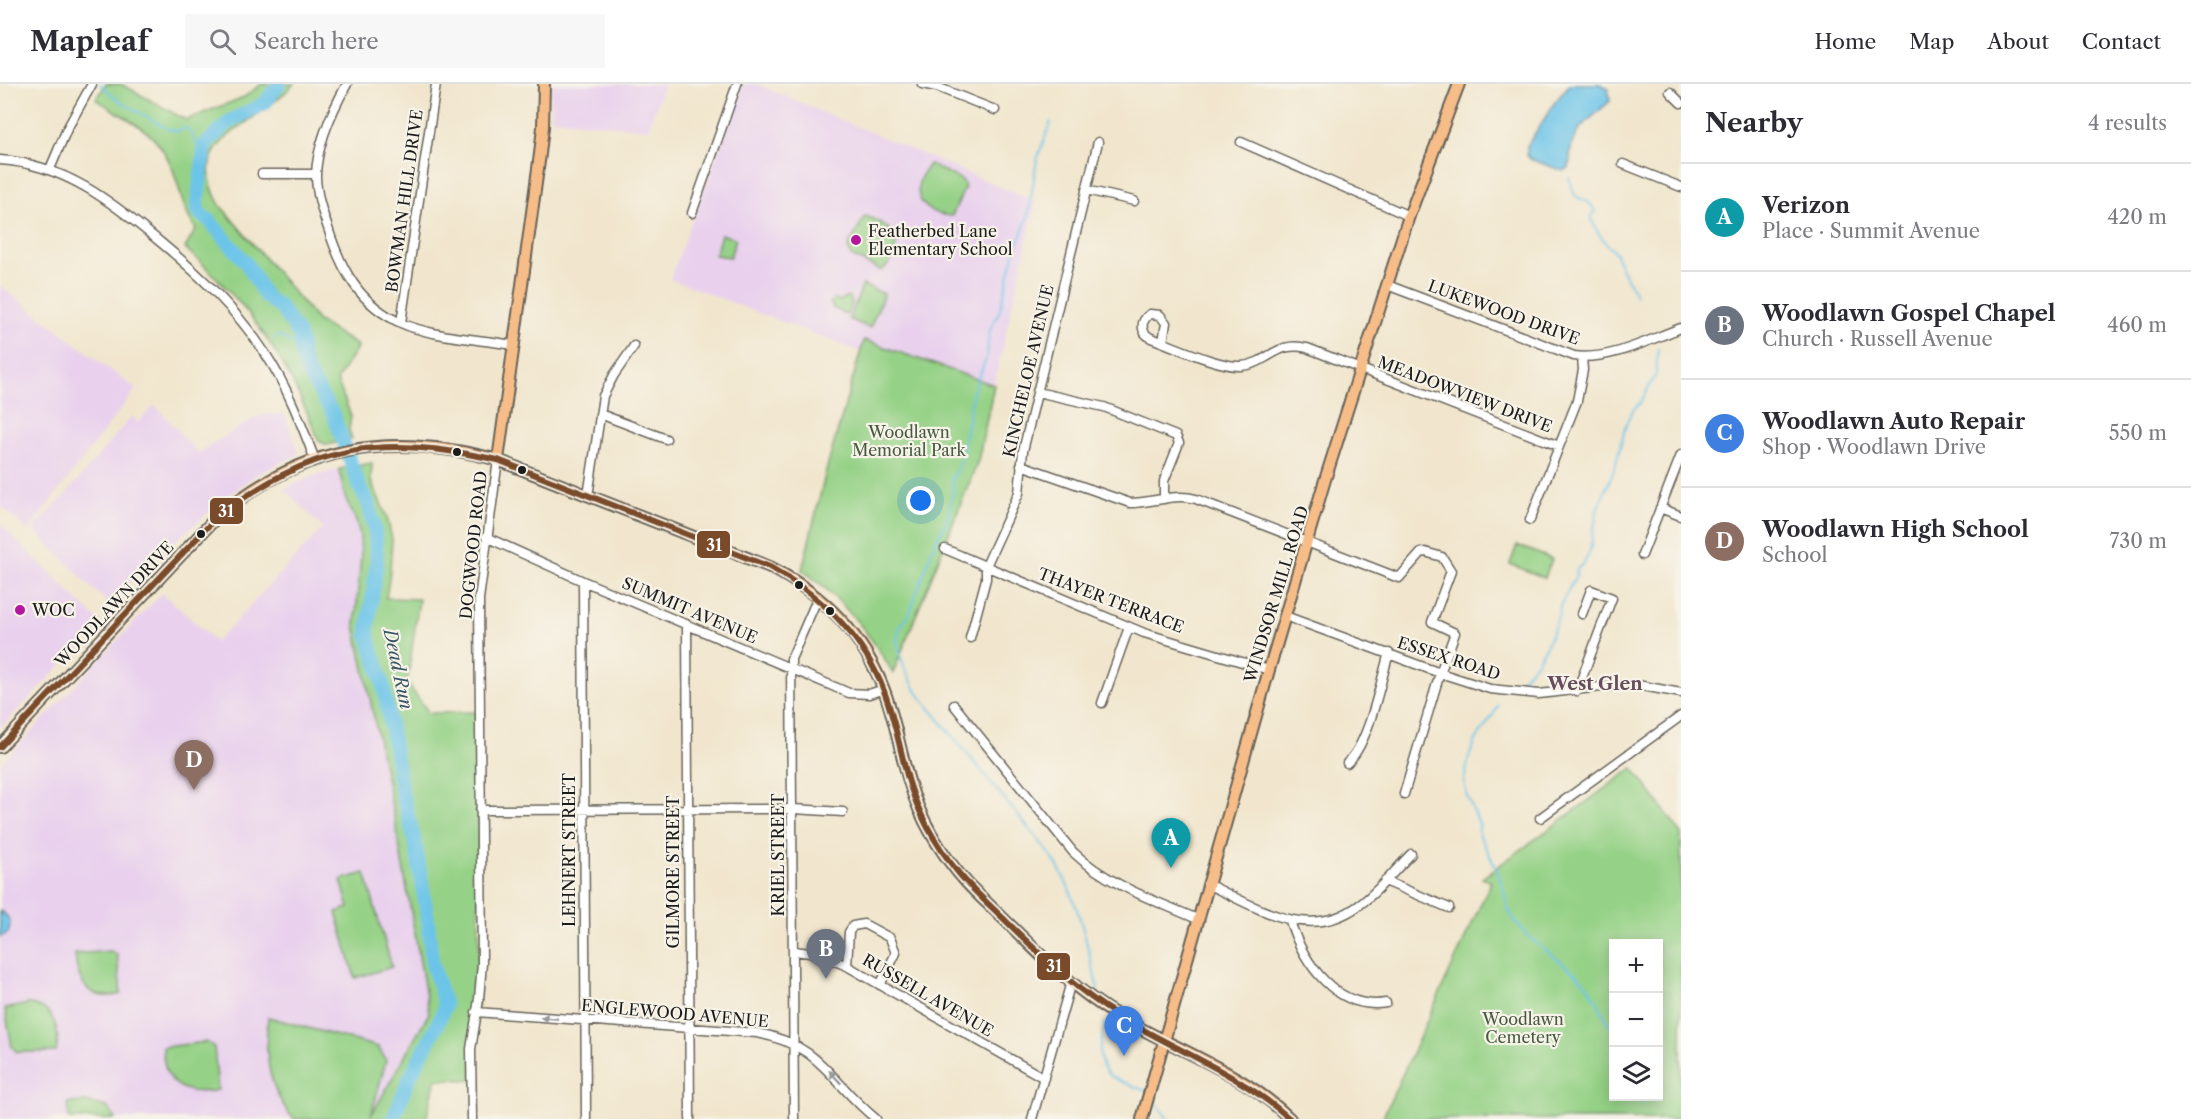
<!DOCTYPE html>
<meta charset="utf-8">
<style>
body{margin:0;font-family:"Libre Caslon Text",serif;background:#f7f7f7;color:#2b2b33}
.controls{position:absolute;right:18px;bottom:18px;display:grid;overflow:hidden;border-radius:0px;box-shadow:0 3px 15px #0003}
.controls button{width:54px;height:54px;display:grid;place-items:center;padding:0;border:0;border-bottom:2px solid #e1e1e2;background:#fff;color:#2b2b33;font:30px sans-serif}
.you{position:absolute;left:921px;top:417px;width:21px;height:21px;margin:-15px;border:4px solid #fff;border-radius:50%;background:#1a73e8;box-shadow:0 0 0 9px #1a73e833}
.badge{display:grid;place-items:center;width:39px;height:39px;border-radius:50%;background:#ea580c;color:#fff;font-size:20px;font-weight:700}
.pin{position:absolute;translate:-50% -50px;filter:drop-shadow(0 2px 3px #0008)}
.pin::after{content:'';position:absolute;top:32px;width:21px;height:18px;background:inherit;clip-path:polygon(0 0,100% 0,50% 100%)}
.list{margin:0;padding:0;list-style:none}
h2{display:flex;justify-content:space-between;align-items:center;height:78px;margin:0;padding:0 24px;font-size:26px}
h2 small{font-size:20px;font-weight:400;color:#7c7c81}
.list li{display:grid;grid-template-columns:39px 1fr auto;gap:18px;align-items:center;box-sizing:border-box;height:108px;padding:0 24px;border-top:2px solid #e1e1e2}
.list b{display:block;font-size:22px;white-space:nowrap}
.list p{margin:0;font-size:20px;white-space:nowrap;color:#7c7c81}
.list em{font-size:20px;font-style:normal;color:#7c7c81}
.icon{flex:none;width:33px;height:33px;fill:none;stroke:currentColor;stroke-width:2;stroke-linecap:round;stroke-linejoin:round}
.map{position:relative;flex:none;width:1681px;height:1035px;overflow:hidden}
header{display:flex;align-items:center;gap:36px;box-sizing:border-box;height:84px;padding:0 30px;background:#fff;border-bottom:2px solid #e1e1e2}
header strong{font-size:28px}
nav{display:flex;gap:33px;margin-inline-start:auto;font-size:21px}
.search{width:420px;height:54px;background:#f7f7f7;display:flex;align-items:center;gap:15px;box-sizing:border-box;padding:0 21px;border-radius:0px;color:#7c7c81;font-size:22px}
main{display:flex}
aside{flex:1;background:#fff}
.map>svg:first-child{display:block}
</style>
<header>
<strong>Mapleaf</strong>
<div class="search"><svg class="icon" aria-label="search" viewBox="0 0 24 24"><circle cx="10" cy="10" r="6"/><path d="M15 15l6 6"/></svg>Search here</div>
<nav><a>Home</a><a>Map</a><a>About</a><a>Contact</a></nav>
</header>
<main>
<div class="map">
<svg width="1681" height="1035" viewBox="0 0 1681 1035">
<rect width="100%" height="100%" fill="#f7f3e8"/>
<filter id="ink" filterUnits="userSpaceOnUse"><feTurbulence type="fractalNoise" baseFrequency=".0167" numOctaves="2"/><feDisplacementMap in="SourceGraphic" scale="12" xChannelSelector="R" yChannelSelector="G"/><feConvolveMatrix kernelMatrix="1 2 1 2 8 2 1 2 1" color-interpolation-filters="sRGB"/></filter>
<filter id="wash" filterUnits="userSpaceOnUse"><feTurbulence type="fractalNoise" baseFrequency=".008" numOctaves="4" result="noise"/><feDisplacementMap in="SourceGraphic" scale="24" xChannelSelector="R" yChannelSelector="G"/><feGaussianBlur stdDeviation="1.35" result="paint"/><feColorMatrix in="noise" values="0 0 0 0 0 0 0 0 0 0 0 0 0 0 0 0 0 1.4 0 .05"/><feComposite in="paint" operator="in"/></filter>
<g filter="url(#wash)">
<rect width="100%" height="100%" fill="#f1e6cd"/>
<path fill="#e9d1ed" d="M550,0h114l-16,45 -96,-10z
M744,0h12l280,118 -42,183 -129,-45 -4,12 -191,-73z
M0,202l136,103 -108,142 -28,-26z
M155,321l43,48 55,-34 13,-5h14l5,2 14,38 -43,21 -31,23 -84,73 -33,33 -75,-75 32,-34 67,-79 6,7z
M339,385l6,28 12,26 3,13 1,20 -6,69 39,191 35,197 -60,106h-369v-354l162,-172 54,49 107,-114 -39,-39 29,-13z
M0,440l102,100 -102,104z"/>
<path fill="#95d186" stroke="#587651" stroke-width="1.5" fill-rule="evenodd" d="M106,0h15l65,36 58,-23 18,-13h32c-9,9 -19,18 -29,25 -37,27 -75,44 -45,96l98,116 40,25 -21,34 14,36 -2,14 3,9 -25,6 -8,-4c-33,-84 -67,-133 -134,-193l11,-19c-17,-24 -15,-44 -27,-68 -15,-33 -46,-43 -73,-62z
M929,80l33,16 3,7 -13,29c-20,-1 -38,-11 -33,-34 2,-7 7,-13 10,-18z
M865,132c31,10 42,30 17,55l-31,-15 -3,-9z
M721,150l15,5 -6,18 -15,-2z
M863,201l21,9 -14,34 -21,-9z
M846,213h3l3,6 -5,12 -14,-7 -3,-6 3,-3 6,2z
M864,256l130,45 -16,76 -85,212c-24,-42 -52,-75 -91,-103l24,-99z
M372,379l-1,18 16,36 5,22 -2,32 -4,27 33,1 -12,84 22,30 49,-1 1,277 -8,91 -35,-1 -10,40h-132c-26,-28 -30,-66 -26,-102l110,30 8,13 -15,56 58,-103 -35,-197 -39,-191 6,-69 -1,-20 -3,-13 -12,-26 -6,-28z
M1517,461l35,14 -7,19 -35,-14z
M1633,684l48,65v286h-299l109,-237 -9,-4zM1614,860h44v152h-44z
M365,789l27,94 -37,11 -19,-66 13,-4 -8,-28z
M111,867l6,4 4,39c-32,9 -44,-12 -46,-40z
M28,920c26,2 33,26 28,48h-39l-5,-5 -7,-38z
M207,958l7,5 4,43c-35,7 -56,-6 -55,-43z
M85,1018l22,5 9,12h-47l-1,-16z"/>
<path fill="#6cc4e9" stroke="#447082" stroke-width="1.5" d="M1570,0h30l8,4 2,13 -30,27 -9,19 -2,21 -6,3 -33,-12 -3,-4v-9l28,-44z
M0,827c10,5 12,12 8,22l-8,4z"/>
<g fill="none" stroke-linecap="round" stroke-linejoin="round">
<path stroke="#6cc4e9" stroke-width="2" d="M100,0l18,16 50,29 9,2 9,-3 5,4 12,25
M1051,38l-14,37 -9,57 -14,38 -14,56 -10,20 -4,29 -13,33 -13,72 -8,15 1,12 -6,30 -12,21 -25,70 -11,17 -2,11 2,10 5,17 14,27 131,159c29,40 37,89 49,136
M1569,94l6,18 13,6 8,9 -5,5c3,14 15,29 25,37 3,16 14,28 20,43
M275,254l5,-2 22,14
M1519,598c6,-8 14,-14 19,-22 6,-9 23,-44 22,-54l16,-30 1,-7 7,-6 6,-12 7,-41 17,-40 13,-49 7,-12 6,-6 16,-29 2,-25
M1498,621l-3,7 -19,28 -7,17 -5,24 3,15 13,30 -2,4 3,8 14,27c3,9 7,18 9,27 2,6 2,13 5,18 14,33 55,48 77,74 13,14 16,33 28,48
M1104,939c1,9 -4,18 -4,28 -1,31 25,29 45,40
M1152,1013l16,22
M1643,1019l1,-7"/>
<path stroke="#6cc4e9" stroke-width="14" d="M279,0l-14,19 -35,18 -25,24 -8,60c1,8 4,11 11,14l39,45 18,32 15,11 18,26 3,8v12l7,20 25,41 27,74 9,17 6,27 2,29 -9,67v8l15,48 19,109 13,49 13,78 4,43 13,43 -7,17 -29,56 -16,40"/>
</g>
</g>
<g filter="url(#ink)">
<g fill="none" stroke-linecap="round" stroke-linejoin="round">
<defs>
<path id="minor" d="M347,0c-15,27 -30,59 -31,91 0,18 6,36 12,53 13,41 31,76 73,95 30,14 78,16 112,22
M922,0l15,3 58,23
M1670,8l11,11
M1241,58l168,74
M0,76c64,4 111,41 159,81 40,33 77,68 106,112 22,33 36,70 50,107
M1623,80l58,23
M50,85l17,-40 25,-45
M262,90h54
M1086,106l48,11
M692,129l45,-129
M1387,201l187,71c35,5 74,-16 107,-28
M401,239l35,-239
M1163,258l3,-19 -6,-8 -10,-1c-10,7 -10,18 1,24 23,8 67,29 90,28 28,-2 35,-26 66,-18l252,98
M1037,308l67,15 72,29 3,7 -15,38v18
M600,330l66,25
M1021,381l109,38c23,0 44,-10 66,-4l203,79 22,-25 4,-1 17,5 9,14 -19,51 23,11 -15,40 -36,121
M588,412l15,-100 11,-21 20,-29
M1660,424l21,8
M1530,436l47,-119 6,-31 -1,-13
M486,453l97,44 266,112 20,1 15,-5
M945,465l199,84 125,37
M1642,471l39,-100
M583,497l3,538
M1285,532l155,57 50,16 49,5 62,-7 36,-2 44,8
M687,540l3,495
M970,554l16,-59v-13l33,-73 4,-42 75,-309
M1577,607l35,-93 -21,-8 -9,24
M1102,619l27,-76
M954,621l119,147c35,33 81,48 124,67
M1347,679c22,-19 33,-80 42,-110
M480,726l313,-1 50,3
M1540,734l141,-102
M1385,797l64,27
M1207,800c48,22 100,59 151,22 20,-14 36,-35 53,-52
M1290,837c13,41 46,90 96,82
M794,867l24,3 29,12 197,112
M847,882l2,-34 4,-6 11,-2 26,14 6,15 -16,32
M476,928l281,21c65,12 73,49 119,86
M472,1035l-1,-70 8,-50 3,-36 -3,-364 19,-139
M794,1035l-3,-460 27,-62
M1032,1035l39,-137"/>
<path id="major" d="M498,376l42,-306 3,-27 1,-43
M0,663l215,-228c86,-74 175,-88 283,-59l272,107c52,27 93,67 114,123 11,29 16,61 25,91 11,38 32,73 58,102 14,15 30,29 45,44 33,33 67,66 108,90 54,32 125,56 170,102
M1142,1035l127,-449 55,-187 85,-267 50,-132"/>
</defs>
<use href="#minor" stroke="#67635a" stroke-width="11"/>
<use href="#major" stroke="#67635a" stroke-width="14"/>
<use href="#minor" stroke="#fff" stroke-width="8"/>
<use href="#major" stroke="#f7bd88" stroke-width="10"/>
<defs>
<path id="bus-1" d="M0,663l215,-228c97,-75 164,-85 283,-59l272,107c51,29 93,68 114,124 11,29 16,59 24,88 10,34 27,65 49,92 15,19 34,35 51,52 35,34 69,68 111,93 58,35 120,57 171,103"/>
</defs>
<use href="#bus-1" stroke="#f7f3e8" stroke-width="10"/>
<use href="#bus-1" stroke="#7a4b2a" stroke-width="6"/>
</g>
<defs><path id="oneway-solid" d="M-6-.8H1V-3.2L6.5 0L1 3.2V.8H-6Z" transform="scale(1.5)"/></defs>
<g fill="#999">
<use href="#oneway-solid" transform="translate(549 934) rotate(-175)"/>
<use href="#oneway-solid" transform="translate(835 993) rotate(-133)"/>
</g>
</g>
<g fill="#b5179e" stroke="#f7f3e8" stroke-width="2">
<circle cx="856" cy="156" r="6"/>
<circle cx="20" cy="526" r="6"/>
</g>
<g fill="#1c1c1c" stroke="#f7f3e8" stroke-width="2">
<circle cx="457" cy="368" r="5"/>
<circle cx="522" cy="386" r="5"/>
<circle cx="201" cy="450" r="5"/>
<circle cx="799" cy="501" r="5"/>
<circle cx="830" cy="527" r="5"/>
</g>
<g text-anchor="middle" dominant-baseline="central" stroke-width="4.5" stroke-linejoin="round" paint-order="stroke">
<g font-size="16" fill="#1c1c1c" stroke="#f7f3e8">
<text transform="translate(404 117) rotate(-82)">BOWMAN HILL DRIVE</text>
<text transform="translate(1504 228) rotate(20)">LUKEWOOD DRIVE</text>
<text transform="translate(1028 287) rotate(-77)">KINCHELOE AVENUE</text>
<text transform="translate(1465 310) rotate(21)">MEADOWVIEW DRIVE</text>
<text transform="translate(473 461) rotate(-84)">DOGWOOD ROAD</text>
<text transform="translate(1276 510) rotate(-73)">WINDSOR MILL ROAD</text>
<text transform="translate(1111 516) rotate(21)">THAYER TERRACE</text>
<text transform="translate(114 520) rotate(-47)">WOODLAWN DRIVE</text>
<text transform="translate(690 526) rotate(23)">SUMMIT AVENUE</text>
<text transform="translate(1449 574) rotate(18)">ESSEX ROAD</text>
<text transform="translate(569 766) rotate(-90)">LEHNERT STREET</text>
<text transform="translate(778 771) rotate(-90)">KRIEL STREET</text>
<text transform="translate(673 788) rotate(-90)">GILMORE STREET</text>
<text transform="translate(928 911) rotate(30)">RUSSELL AVENUE</text>
<text transform="translate(675 929) rotate(5)">ENGLEWOOD AVENUE</text>
</g>
<g font-size="16" fill="#1c1c1c" stroke="#f7f3e8" text-anchor="start">
<text x="868" y="147">Featherbed Lane<tspan x="868" dy="18">Elementary School</tspan></text>
<text x="32" y="526">WOC</text>
</g>
<g font-size="16" fill="#465b41" stroke="#f7f3e8">
<text x="909" y="348">Woodlawn<tspan x="909" dy="18">Memorial Park</tspan></text>
<text x="1523" y="935">Woodlawn<tspan x="1523" dy="18">Cemetery</tspan></text>
</g>
<g font-size="18" font-style="italic" fill="#385764" stroke="#f7f3e8">
<text transform="translate(398 585) rotate(78)">Dead Run</text>
</g>
<g font-size="18" font-weight="bold" fill="#654d5d" stroke="#f7f3e8">
<text x="1595" y="600">West Glen</text>
</g>
</g>
<g stroke="#f7f3e8" stroke-width="2">
<rect x="209" y="413" width="35" height="28" rx="6" fill="#7a4b2a"/>
<rect x="696" y="446" width="35" height="29" rx="6" fill="#7a4b2a"/>
<rect x="1036" y="868" width="35" height="29" rx="6" fill="#7a4b2a"/>
</g>
<g font-size="16" text-anchor="middle" font-weight="bold" fill="#fff">
<text x="226" y="433">31</text>
<text x="714" y="467">31</text>
<text x="1054" y="888">31</text>
</g>
</svg>
<div class="controls">
<button>+</button>
<button>−</button>
<button><svg class="icon" aria-label="layers" viewBox="0 0 24 24"><path d="M12 4l9 5-9 5-9-5zM3 14l9 5 9-5"/></svg></button>
</div>
<div class="you"></div>
<div class="pin badge" style="left:1171px;top:784px;background:#0f9aa8">A</div>
<div class="pin badge" style="left:826px;top:895px;background:#6b7280">B</div>
<div class="pin badge" style="left:1124px;top:972px;background:#3f7fe0">C</div>
<div class="pin badge" style="left:194px;top:706px;background:#8d6e63">D</div>
</div>
<aside>
<h2>Nearby<small>4 results</small></h2>
<ul class="list">
<li><span class="badge" style="background:#0f9aa8">A</span><div><b>Verizon</b><p>Place · Summit Avenue</p></div><em>420 m</em></li>
<li><span class="badge" style="background:#6b7280">B</span><div><b>Woodlawn Gospel Chapel</b><p>Church · Russell Avenue</p></div><em>460 m</em></li>
<li><span class="badge" style="background:#3f7fe0">C</span><div><b>Woodlawn Auto Repair</b><p>Shop · Woodlawn Drive</p></div><em>550 m</em></li>
<li><span class="badge" style="background:#8d6e63">D</span><div><b>Woodlawn High School</b><p>School</p></div><em>730 m</em></li>
</ul>
</aside>
</main>
